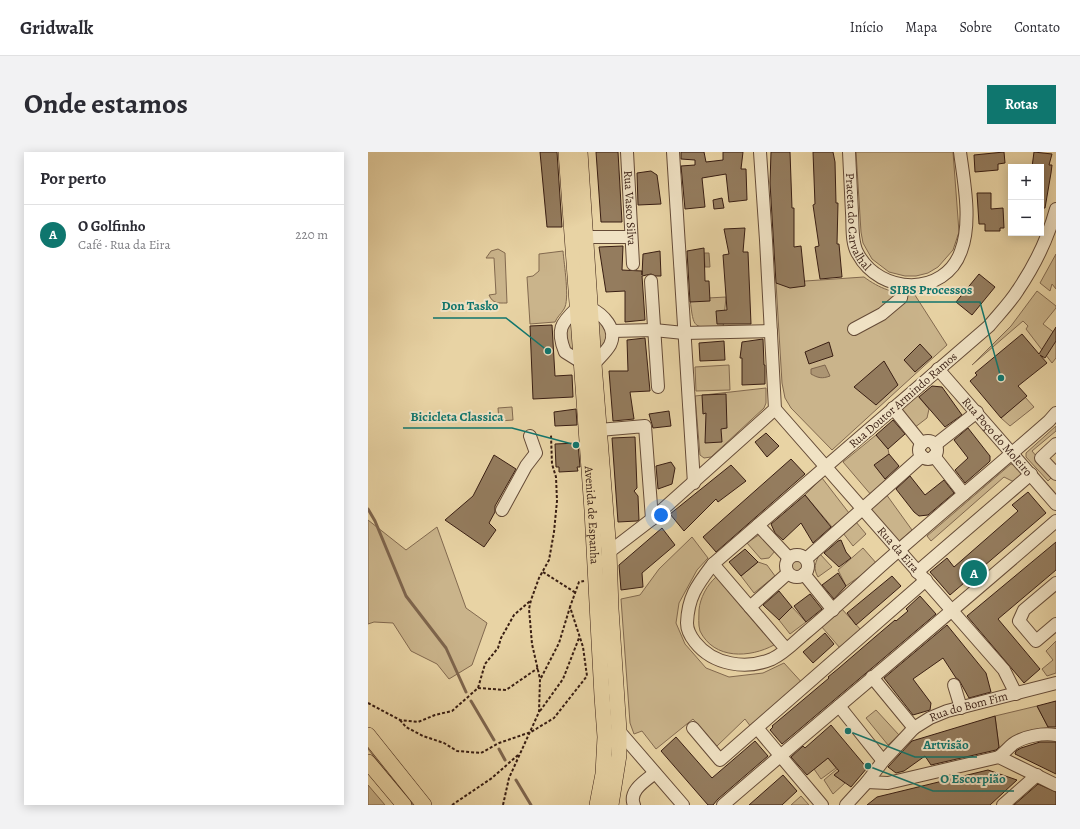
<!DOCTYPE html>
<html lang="pt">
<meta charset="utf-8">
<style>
body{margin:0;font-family:Alegreya,serif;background:#f2f2f3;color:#2b2b33}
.controls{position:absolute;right:12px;top:12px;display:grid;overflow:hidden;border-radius:0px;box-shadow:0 2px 10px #0003}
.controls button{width:36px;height:36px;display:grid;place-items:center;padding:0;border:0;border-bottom:1px solid #e1e1e2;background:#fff;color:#2b2b33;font:20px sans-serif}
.you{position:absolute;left:293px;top:363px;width:14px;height:14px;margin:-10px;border:3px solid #fff;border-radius:50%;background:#1a73e8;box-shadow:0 0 0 6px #1a73e833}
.badge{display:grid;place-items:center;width:26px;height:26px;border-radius:50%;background:#0f766e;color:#fff;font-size:13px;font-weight:700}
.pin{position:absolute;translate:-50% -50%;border:2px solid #fff;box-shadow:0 1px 4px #0006}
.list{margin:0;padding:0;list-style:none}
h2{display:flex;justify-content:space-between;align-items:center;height:52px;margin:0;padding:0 16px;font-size:17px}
h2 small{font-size:13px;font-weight:400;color:#7c7c81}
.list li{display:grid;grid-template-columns:26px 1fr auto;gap:12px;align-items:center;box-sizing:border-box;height:60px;padding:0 16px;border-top:1px solid #e1e1e2}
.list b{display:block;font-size:15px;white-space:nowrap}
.list p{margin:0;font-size:13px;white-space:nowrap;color:#7c7c81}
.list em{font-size:13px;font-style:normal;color:#7c7c81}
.map{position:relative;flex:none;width:688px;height:653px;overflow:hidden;border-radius:0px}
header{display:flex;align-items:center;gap:24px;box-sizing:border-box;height:56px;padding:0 20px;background:#fff;border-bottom:1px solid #e1e1e2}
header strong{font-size:19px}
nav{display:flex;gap:22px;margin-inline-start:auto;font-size:14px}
.intro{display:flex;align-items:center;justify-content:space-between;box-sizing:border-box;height:96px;padding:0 24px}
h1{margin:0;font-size:28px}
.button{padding:10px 18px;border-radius:0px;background:#0f766e;color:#fff;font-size:14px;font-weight:700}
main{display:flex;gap:24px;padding:0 24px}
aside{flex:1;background:#fff;border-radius:0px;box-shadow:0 2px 10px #0003}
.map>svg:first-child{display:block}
</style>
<header>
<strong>Gridwalk</strong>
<nav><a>Início</a><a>Mapa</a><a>Sobre</a><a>Contato</a></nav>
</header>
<div class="intro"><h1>Onde estamos</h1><a class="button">Rotas</a></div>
<main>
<aside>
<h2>Por perto<small></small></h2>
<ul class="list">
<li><span class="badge">A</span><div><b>O Golfinho</b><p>Café · Rua da Eira</p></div><em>220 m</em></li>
</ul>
</aside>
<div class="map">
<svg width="688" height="653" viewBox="0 0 688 653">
<rect width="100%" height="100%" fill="#e8d3a4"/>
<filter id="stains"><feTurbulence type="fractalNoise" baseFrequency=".005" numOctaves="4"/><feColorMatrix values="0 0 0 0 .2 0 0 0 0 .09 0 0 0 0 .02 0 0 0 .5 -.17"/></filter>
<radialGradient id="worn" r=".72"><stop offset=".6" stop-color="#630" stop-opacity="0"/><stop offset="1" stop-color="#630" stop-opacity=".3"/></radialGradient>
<path fill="#cab48b" stroke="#82694f" d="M488,0h97l6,80 -6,18 -15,17 -10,6 -12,3h-11l-16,-4 -17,-13 -9,-16 -2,-11z
M130,97l7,4 2,50c-9,0 -14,1 -18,-8l7,-1 -2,-36h-8l5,-7z
M195,99c1,13 7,49 1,58 -3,5 -7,8 -9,13l-25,2 -3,-47 6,-1 6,-5v-17z
M688,102v35l-4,-5 -2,7 -10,-8z
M496,125c15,11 31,18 49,15l34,53 -115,105 -41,-42 -6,-10 -3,-15 -6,-100z
M669,139l19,15v2l-13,16 13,10v24l-4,5 -26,-34 2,-3 -5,-5 -51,44 39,-39z
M358,145l-3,31c-31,-1 -29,2 -33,-29z
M228,164l9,8 3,16 -9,14z
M204,165l3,38 -8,-7 -1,-22z
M361,213l1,25 -34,1 -1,-24z
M398,236v15l-2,5 -53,49 -7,1 -4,-3 -5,-59z
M548,242l13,15 -2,9 -13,10 -13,-19z
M657,245l9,10 -24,19 -9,-8z
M144,255l1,13 -14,1 -1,-13z
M688,274v5l-24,20 21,25 -5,5 -22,-24v-4z
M508,283l12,14 1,5 -14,12 14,17 -17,13 -29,-34z
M643,312l5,2 6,8 -5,8 -5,-1 -8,-4 -73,64 -4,-5z
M454,326l27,35 -17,14 -27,-32z
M518,342l26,36 -15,13 -28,-33z
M0,368l38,30 31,-23 29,81 21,15 -15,42 -23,14 -12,-15 -26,-13 -18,-28 -19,-1 -6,2z
M488,370l10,12 -13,12 -10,-13z
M392,382l15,17 -6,7 -8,1 -14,-16z
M324,385l16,21 -11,12 -18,33 -3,20 9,21 21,24 23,9 34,-4 21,-10 21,23 -54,41 -6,-8 -28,27 -24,-27 -37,30 -14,-18 -8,3 -4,-11 -9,-124 19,-4 19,-26z
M495,396l14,16 -31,22 -8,-16z
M452,402l12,13 -14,10c-5,-8 -3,-15 2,-23z
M422 414a7 7 0 1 1 14 0a7 7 0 1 1-14 0Z
M390,410l9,3 8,11 -21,17 -13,-17z
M348,425l58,68c-24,13 -60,15 -74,-14 -2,-6 -1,-15 -1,-21 1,-12 8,-25 17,-33z
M424,455l14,15 -16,12 -11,-14z
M473,456l20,22 -21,18 -19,-22z
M688,489v32l-9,3 -5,-7 11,-9 -7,-9z
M669,554l12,23 -50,19 -4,-32z
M508,558l23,25 -11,10 -22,-27z
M0,591l50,62h-5l-45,-56z
M460,606l8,10 -15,11 -7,-10z
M469,617l2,2 -5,4 11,8 -12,11 -9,-14z
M0,633l17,20h-17z
M433,644l8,9h-18z"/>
<path fill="#ac9573" stroke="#7e654d" d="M336,101h5l1,14h-5z
M457,213l5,11c-8,3 -12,2 -19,-2v-5z"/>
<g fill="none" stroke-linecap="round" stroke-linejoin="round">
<path stroke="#7e654d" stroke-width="3" d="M0,357l7,12 31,75 40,52 20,44
M103,549l23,39
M131,597l6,11
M148,628l15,25"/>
</g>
<path fill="#947c5e" stroke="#391e13" d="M172,0h17l5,75h-15z
M228,0h22l4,70h-21z
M313,0h23l2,10 17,-2v-8h20l-2,17h5l1,31 -18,2 -3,-28 -24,4 3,29 -20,2 -4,-43 14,-1v-5l-14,-1z
M403,0h19l2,56h2v39l7,-1 4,40 -15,2 -14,-5 -6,-100z
M445,0h20l2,10 1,41h2l-1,41h2l3,33 -22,2 -5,-32 4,-1 -6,-41 2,-1z
M636,0l1,11 -7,1v6l-23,2 -1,-17z
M666,0l18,2 -3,11h3l-1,8 -6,35h-4v-41h-9z
M283,19l6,4 4,29 -23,1 -1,-32z
M609,41h14v16l12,-1 1,20h-4v3h-15v-7h-6z
M354,46l2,10 -10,1 -1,-9z
M377,76l-2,24h5l3,72h-34l-1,-13 11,-1 -4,-55 6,-1 -5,-25z
M255,94l-1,24 20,1v4l1,-21 17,-3 1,25h-5l-5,-2 -9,2 3,44 -20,2v-31l-19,1 -7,-45z
M336,96l1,33h4l1,20 -20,1 -3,-51z
M611,122l16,13 -23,28 -16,-13z
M184,173l3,51 17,-1 1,22 -40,2 -3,-73z
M688,175v14l-11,17 -5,-3 7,8 -29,23 9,10 -26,22 -31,-37 7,-6 -2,-2 47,-39 17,20z
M277,186l5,53 -20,1 4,27 -21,2 -4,-50h19l-1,-31z
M395,187l1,26h1v19l-23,1v-27h-2l2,-16z
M356,189l1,19 -25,1 -1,-18z
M461,190l4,14 -24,8 -4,-12z
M552,192l12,13 -17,15 -11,-12z
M516,209l14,24 -22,20 -22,-18z
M564,234l10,1 20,28 -17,12 -26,-30z
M358,242l1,34 -6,1 1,13 -17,1 1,-30 -3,1 -1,-19z
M208,257l1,16 -22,1 -1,-14z
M301,259l2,15 -18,2 -4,-14z
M525,268l12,14 -17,15 -12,-14z
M600,276l18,23 4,5v5l-2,2 -23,20 -10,-13 13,-12 -14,-18z
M398,281l13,13 -12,11 -12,-15z
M267,285l2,51 -3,3 4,5 1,24 -2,1 -19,1 -6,-84z
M210,291l2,24h-3l1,4 -19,1v-5h-3l-1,-23z
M521,302l10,12 -14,13 -11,-14z
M126,303l22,14 -21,37v6l-6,11 7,7 -12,17 -39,-27 28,-24z
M423,307l14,15 -89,78 -13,-15z
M303,310l4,6 -3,16 -14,5 -2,-23z
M363,313l15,16 -28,21 -2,-3 -32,32 -14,-17z
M542,324l15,19 19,-15 10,13 -26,22 -9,1 -5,-4 -18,-23z
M660,340l18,21 -96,82 -20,-23 17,-14 7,9 64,-56 -6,-6z
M437,343l26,32 -18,16 -12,-20 -18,17 -8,-7 -4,-9z
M294,376l13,17 -33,28 1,14 -22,3 -2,-25z
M473,388l5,12 5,6 -12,9 -15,-14 14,-12z
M688,390v28l-58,49 42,50 -16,14 -57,-67z
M377,397l13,13 -17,14 -12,-14z
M470,421l8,13 -12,13 -12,-14z
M524,424l9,10 -45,39 -9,-12z
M411,439l13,16 -13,13 -16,-15z
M442,442l12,15 -16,13 -12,-16z
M552,444l16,18 -154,130 -12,-14 3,-3 -1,-1 57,-48 -1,-1 11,-9 36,-31 20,-17 1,1 12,-10 -2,-2z
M579,473l39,48 5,19 -22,6 -10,-18 -3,-2 -13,-20 -30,21 18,24 -1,7 -17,5 -29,-37z
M457,481l9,11 -21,19 -10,-11z
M688,549v26h-8l-11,-21z
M627,564l4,31 -3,3 -65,15 -6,-9 -21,15 -8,2 -8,-6 24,-26z
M463,573l36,43 -16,19 -17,-12 5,-4 -11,-13 -21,17 -16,-18 12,-11 2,2z
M308,585l36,41 43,-37 13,15 -50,43 -5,6h-5l-47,-54z
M672,590h16v32l-41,-20 1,-3 5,-3z
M620,618l29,10 -27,25h-123l10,-8z
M415,623l14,16 -15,14h-33z
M670,632l18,8v13h-42z"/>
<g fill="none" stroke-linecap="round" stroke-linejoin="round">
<defs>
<g id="minor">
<path id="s1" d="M259,0l6,112"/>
<path d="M305,0l21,331"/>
<path id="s2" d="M481,0c1,20 2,40 3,61 1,12 -1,30 6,41 22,41 87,43 103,-3 11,-29 3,-69 -1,-99"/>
<path d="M688,57c-8,29 -21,56 -38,81 -8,13 -20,25 -29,36l-276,238c-15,20 -25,32 -26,59 0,6 4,14 8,19 18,23 51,28 77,17 11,-5 22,-16 31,-24 24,-20 47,-41 70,-62 58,-52 118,-101 176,-152l7,-8"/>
<path d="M218,85h45"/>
<path d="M283,129l7,106"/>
<path d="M209,156c-16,15 -21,22 -12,44l16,10"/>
<path d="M222,156c13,6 28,21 20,37 -4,7 -11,13 -16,19"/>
<path d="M486,177l28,-15 19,-16 2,-13"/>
<path d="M244,179l42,-1 30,3 87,-2"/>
<path id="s3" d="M570,217l118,135"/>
<path d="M525,256l29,36"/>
<path id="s4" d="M407,257l229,261 12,24"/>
<path d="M231,278l46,-4 7,93 123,-110 -9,-169 -6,-88"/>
<circle cx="560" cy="298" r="9"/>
<path d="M688,292l-15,14 15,16"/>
<path d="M567,293l42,-33"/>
<path d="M566,304l30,38"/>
<path d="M134,358l24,-44 10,-13 -6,-17"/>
<path d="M390,373l31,33"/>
<path d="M241,400l43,-33"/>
<circle cx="429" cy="414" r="11"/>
<path d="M438,407l116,-103"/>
<path d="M345,412l73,85"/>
<path d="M549,420l114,-98"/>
<path d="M436,422l29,36"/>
<path d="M688,431l-32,27 -5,11 17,20 20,-17"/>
<path d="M382,455l38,-34"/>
<path d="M504,525l42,51"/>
<path d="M586,533l7,23"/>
<path d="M471,554l44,55"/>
<path d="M325,576l27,32 206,-180"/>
<path d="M389,576l65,77"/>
<path d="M251,579l64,74"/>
<path d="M631,605c5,-4 9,-9 14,-13 11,-8 30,-11 43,-9"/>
<path d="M499,630l21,1 111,-26 57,28"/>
<path d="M266,653c-6,-14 11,-24 21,-32"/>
<path d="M355,653c110,-95 223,-188 333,-284"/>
<path id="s5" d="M478,653l21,-23 16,-21 31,-33 16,-10 17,-7 109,-28"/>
<path d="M635,653l34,-30"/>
</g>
<g id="major">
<path id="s6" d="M198,0l26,358 10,186 3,41 -2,37 -6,31"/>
<path d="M212,0l14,212 15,188 2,57 8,122v24l-8,50"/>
<path d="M0,583l56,70"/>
<path d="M0,610l36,43"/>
</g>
</defs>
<use href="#minor" stroke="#654b37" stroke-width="14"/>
<use href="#major" stroke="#391e13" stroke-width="16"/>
<path stroke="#391e13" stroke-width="2" stroke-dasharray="3 2" stroke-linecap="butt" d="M175,420l33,21
M173,526l18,-35 11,-36
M110,536l28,2 32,-22
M0,551l32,17 18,2 17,-7 17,-4 26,-23 7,-24 13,-16 3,-10 13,-23 16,-14
M172,559l23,-32 16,-41
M32,568l6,7 17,9 21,7 13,8 24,2 18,-10 32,-11 23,-14 33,-42 -4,-29 -13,-40 9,-25 5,-1
M84,653l40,-27 26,-23
M135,653l6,-27 30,-66 1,-33 -8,-35 -3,-35 2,-9 8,-22 10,-18 5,-28 3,-31 -1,-24 -4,-13 -1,-29"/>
<use href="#minor" stroke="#f0e2c4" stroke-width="12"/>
<use href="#major" stroke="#e8d3a4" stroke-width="15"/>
</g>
<g text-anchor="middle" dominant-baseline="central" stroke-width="4" stroke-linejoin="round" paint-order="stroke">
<g font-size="12" fill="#391e13" stroke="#f0e2c4">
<text stroke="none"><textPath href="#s1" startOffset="56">Rua Vasco Silva</textPath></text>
<text stroke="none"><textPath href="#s2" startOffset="71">Praceta do Carvalhal</textPath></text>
<text transform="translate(535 248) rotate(-41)">Rua Doutor Armindo Ramos</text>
<text stroke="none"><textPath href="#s3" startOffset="90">Rua Poço do Moleiro</textPath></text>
<text stroke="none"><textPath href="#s6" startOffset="364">Avenida de Espanha</textPath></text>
<text stroke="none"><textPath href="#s4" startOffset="187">Rua da Eira</textPath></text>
<text stroke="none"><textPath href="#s5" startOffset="162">Rua do Bom Fim</textPath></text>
</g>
</g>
<path fill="none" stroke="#0f766e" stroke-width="1.5" d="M633 226L612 150H514M180 199L138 166H65M208 293L144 276H35M480 579L547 605H609M500 614L565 639H646"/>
<g fill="#0f766e" stroke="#f0e2c4" stroke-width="1.5">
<circle cx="633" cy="226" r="4"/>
<circle cx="180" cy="199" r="4"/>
<circle cx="208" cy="293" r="4"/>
<circle cx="480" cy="579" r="4"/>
<circle cx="500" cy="614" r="4"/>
</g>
<g font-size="13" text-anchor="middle" font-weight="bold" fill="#0f766e" stroke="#f0e2c4" stroke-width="4" stroke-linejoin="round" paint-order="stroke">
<text x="563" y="142">SIBS Processos</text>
<text x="102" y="158">Don Tasko</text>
<text x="89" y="269">Bicicleta Classica</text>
<text x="578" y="597">Artvisão</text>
<text x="605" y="631">O Escorpião</text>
</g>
<rect width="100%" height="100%" filter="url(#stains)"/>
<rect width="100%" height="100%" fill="url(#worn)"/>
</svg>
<div class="controls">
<button>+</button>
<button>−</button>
</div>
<div class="you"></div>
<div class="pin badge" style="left:606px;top:421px">A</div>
</div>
</main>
